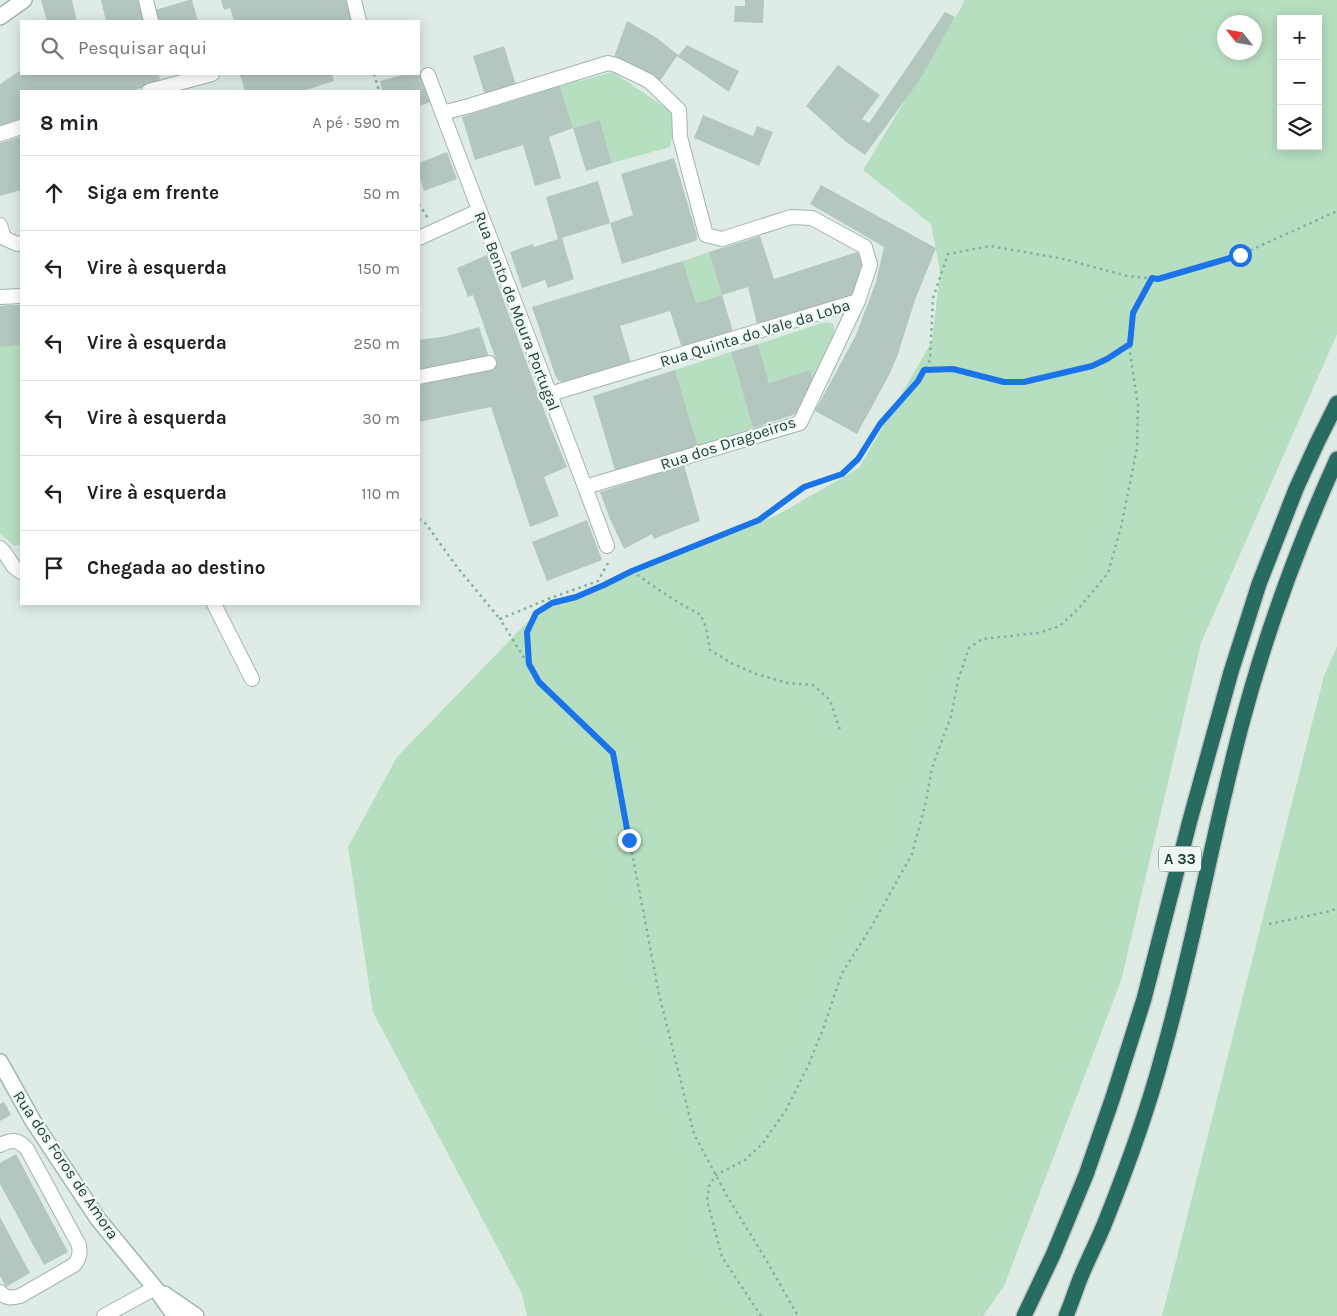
<!DOCTYPE html>
<html lang="pt">
<meta charset="utf-8">
<style>
body{margin:0;font-family:Karla,sans-serif;background:#f2f2f2;color:#202124}
.controls{position:absolute;right:15px;top:15px;display:grid;overflow:hidden;border-radius:0px;box-shadow:0 2px 12px #0003}
.controls button{width:45px;height:45px;display:grid;place-items:center;padding:0;border:0;border-bottom:1px solid #e0e0e0;background:#fff;color:#202124;font:25px sans-serif}
.compass{position:absolute;left:1217px;top:15px;width:45px;height:45px;border-radius:50%;background:#fff;box-shadow:0 2px 12px #0003;rotate:301deg}
.stop{position:absolute;width:15px;height:15px;margin:-11px;border:4px solid #1a73e8;border-radius:50%;background:#fff}
.stop.end{background:#1a73e8;border-color:#fff;box-shadow:0 1px 5px #0008}
.list{margin:0;padding:0;list-style:none}
h2{display:flex;justify-content:space-between;align-items:center;height:65px;margin:0;padding:0 20px;font-size:21px}
h2 small{font-size:16px;font-weight:400;color:#757577}
.list li{display:grid;grid-template-columns:32px 1fr auto;gap:15px;align-items:center;box-sizing:border-box;height:75px;padding:0 20px;border-top:1px solid #e0e0e0}
.list b{display:block;font-size:19px;white-space:nowrap}
.list em{font-size:16px;font-style:normal;color:#757577}
.icon{flex:none;width:28px;height:28px;fill:none;stroke:currentColor;stroke-width:2;stroke-linecap:round;stroke-linejoin:round}
.map{position:relative;flex:none;width:1337px;height:1316px;overflow:hidden}
.search{position:absolute;background:#fff;box-shadow:0 2px 12px #0003;left:20px;top:20px;width:400px;height:55px;display:flex;align-items:center;gap:12px;box-sizing:border-box;padding:0 18px;border-radius:0px;color:#757577;font-size:19px}
.panel{position:absolute;background:#fff;box-shadow:0 2px 12px #0003;left:20px;top:90px;width:400px;height:515px;border-radius:0px}
.map>svg:first-child{display:block}
</style>
<div class="map">
<svg width="1337" height="1316" viewBox="0 0 1337 1316">
<rect width="100%" height="100%" fill="#dfece6"/>
<path fill="#b6dfc2" fill-rule="evenodd" d="M964,0h373v334l-136,309 -80,338 -117,305 -21,30h-456l-5,-22 -149,-282 -25,-165 49,-90 139,-144 241,-98 82,-47 73,-127 8,-70 -9,-47 -68,-54 98,-162zM1281,19h37v127h-37zM1224,22h30v30h-30z
M613,72l59,40 3,11 -5,24 -58,16 -12,-43 -27,8 -13,-42z
M709,252l13,43 -26,8 -13,-42z
M828,322l5,2 3,12 -22,46 -4,-11 -41,12 -11,-39 64,-21z
M21,345v199l-6,2 -15,-12v-187z
M731,352l22,76 -55,18 -23,-76z
M1337,646v670h-175l162,-640z"/>
<path fill="#b4c7bf" d="M41,0h31l5,21h-30z
M101,0h37l6,21h-38z
M189,0h3l6,21h-39l-4,-11z
M221,0h128l5,21h-120l-4,-13 -6,2z
M745,0h19l-1,23 -29,-1 1,-16h10z
M945,12l10,5 -36,64 -54,74 -20,-14 -39,-35 32,-41 42,30 -18,24 7,4z
M627,21l30,17 21,17v1l9,-11 52,26 -10,21 -52,-36 -19,28 -44,-27z
M504,46l12,39 -31,10 -12,-39z
M419,67l11,35 -11,4v-15h-37l-2,-10 26,-7h13z
M21,70v4h137l2,5 -4,5 -26,7h-109v31l-21,6v-44z
M244,74h88l2,7 -31,10h-58l-5,-16z
M560,86l13,42 -24,9 12,41 -26,8 -12,-41 -48,15 -13,-43z
M703,115l50,21 4,-10 16,6 -14,34 -65,-28z
M600,120l12,43 -26,8 -13,-43z
M19,137h2v53l-21,6v-53z
M447,152l10,27 -33,12 -5,-15v-13z
M674,158l23,77v4l-2,2 -73,23 -12,-41 23,-8 -12,-41z
M598,181l12,42 -48,15 12,41 -26,9 -3,-8 -23,8 -12,-36 23,-8 1,3 24,-8 -12,-42z
M821,185l115,63 -21,52 -18,57 -9,20 -31,57 -42,-23 41,-76 20,-53 8,-35 -74,-43z
M760,236l14,43 83,-27 6,6 1,7 -11,30 -8,5 -87,28 -10,-41 -26,8 12,40 -51,16 -13,-40 -50,15 12,40 -68,17 -6,-3 -3,-5 -23,-68 151,-46 13,42 26,-8 -13,-43z
M487,255l63,171 17,41 -23,10 15,39 -29,11 -39,-120 -72,15v-39l72,-15 5,-8 -23,-65 -5,2 -11,-29z
M9,305h12v40l-21,2v-41z
M479,327l10,30 -70,15v-32l28,-4z
M758,344l11,39 41,-13 4,12 -18,32 -43,14 -22,-76z
M675,370l23,76 -83,24 -22,-74z
M684,465l16,56 -22,8 -24,10 -2,-5 -28,15 -14,-30 -10,-27z
M587,520l15,40 -55,21 -15,-39z
M4,1102l7,13 -11,6v-17z
M16,1154l52,98 -24,13 -44,-81v-21z
M0,1217l30,56 -24,14 -6,-11z"/>
<g fill="none" stroke-linecap="round" stroke-linejoin="round">
<defs>
<path id="minor" d="M146,0l5,21
M354,0l5,21
M428,75c59,157 121,314 179,471
M149,91l63,-17
M442,113l27,-7 139,-43 8,2 33,16 30,29 1,27 26,98 16,4 69,-22 21,1 53,29 5,18 -12,36 -58,122 -215,64
M0,134l21,-7
M0,225l4,13 13,6 4,-1
M419,238l59,-27
M0,297l21,-1
M419,377l70,-14
M550,394l308,-93
M0,548l4,4 10,15 7,5
M214,604l38,75
M0,1145c12,-6 18,-6 27,4l52,96c1,8 1,13 -5,20l-54,31c-8,2 -14,3 -20,-4
M104,1316l51,-28"/>
<path id="tertiary" d="M0,17l24,-17"/>
<path id="secondary" d="M0,1062l33,59 65,98 57,69 20,28
M164,1294l32,22"/>
<path id="motorway" d="M1024,1316l29,-61 33,-80 27,-78 31,-98 46,-179 41,-148 28,-88 37,-95 21,-46 20,-40
M1066,1316c6,-14 10,-28 16,-42 8,-19 17,-36 24,-54 22,-55 42,-110 57,-167 31,-109 50,-221 79,-330 24,-91 56,-178 95,-264"/>
</defs>
<use href="#minor" stroke="#a2b4ae" stroke-width="16"/>
<use href="#tertiary" stroke="#a2b4ae" stroke-width="18"/>
<use href="#secondary" stroke="#9db8af" stroke-width="18"/>
<use href="#motorway" stroke="#c0c9c7" stroke-width="18"/>
<path stroke="#7db2a2" stroke-width="2.5" stroke-dasharray="2.5 4" stroke-linecap="butt" d="M374,74l5,17
M419,204l10,16
M925,370l28,-1 51,13h20l46,-12 22,-4 15,-7 24,-15
M419,519l7,5 31,43 43,52
M608,563l-10,18 -50,18 -48,20 39,63 74,71 46,241 35,140 33,62 38,62 33,58
M632,571c22,16 44,31 69,44l5,13 4,22 23,14 26,11 29,8 25,2 17,15 10,30
M529,664l-2,-31 9,-20 16,-10 24,-6 28,-12 28,-14 127,-51 45,-33 38,-13 16,-15 22,-35 38,-43 12,-21 3,-62 15,-44 42,-8 74,13 63,17 31,3 82,-24 97,-44
M1269,924l62,-13 6,-3
M761,1316l-39,-59 -15,-57 2,-14 7,-11 29,-15 18,-17 23,-33 23,-46 14,-35 19,-56 28,-44 42,-75 13,-48 7,-38 19,-52 7,-36 11,-32 13,-9 56,-6 22,-7 20,-19 28,-34 13,-46 16,-79 1,-42 -8,-54 3,-39 19,-35"/>
<use href="#minor" stroke="#fff" stroke-width="14"/>
<use href="#tertiary" stroke="#fff" stroke-width="15"/>
<use href="#secondary" stroke="#fff" stroke-width="15"/>
<use href="#motorway" stroke="#286c5f" stroke-width="15"/>
</g>
<g fill="none" stroke-linecap="round" stroke-linejoin="round">
<path stroke="#1a73e8" stroke-width="6" d="M629,840l-16,-87 -74,-71 -10,-18 -2,-32 9,-19 16,-10 24,-6 28,-12 28,-14 127,-51 45,-33 38,-13 16,-15 22,-35 38,-43 6,-11 29,-1 51,13h20l68,-16 15,-7 23,-15 3,-31 19,-35 6,1 82,-24"/>
</g>
<g text-anchor="middle" dominant-baseline="central" stroke-width="4.5" stroke-linejoin="round" paint-order="stroke">
<rect fill="#f0f8f4" stroke="#5e756f" stroke-width="1" x="1159" y="846.5" width="42" height="25" rx="4"/>
<g font-size="15" font-weight="bold" fill="#1f3d36">
<text x="1180" y="859">A 33</text>
</g>
<g font-size="16" fill="#1f3d36" stroke="#f0f8f4">
<text transform="translate(517 311) rotate(69)">Rua Bento de Moura Portugal</text>
<text transform="translate(755 333) rotate(-17)">Rua Quinta do Vale da Loba</text>
<text transform="translate(728 443) rotate(-18)">Rua dos Dragoeiros</text>
<text transform="translate(66 1165) rotate(56)">Rua dos Foros de Amora</text>
</g>
</g>
</svg>
<div class="controls">
<button>+</button>
<button>−</button>
<button><svg class="icon" aria-label="layers" viewBox="0 0 24 24"><path d="M12 4l9 5-9 5-9-5zM3 14l9 5 9-5"/></svg></button>
</div>
<svg class="compass" viewBox="-18 -18 36 36"><path d="M0-13l5 13h-10z" fill="#e53935"/><path d="M0 13l5-13h-10z" fill="#757577"/></svg>
<div class="stop" style="left:1240px;top:255px"></div>
<div class="stop end" style="left:629px;top:840px"></div>
<div class="search"><svg class="icon" aria-label="search" viewBox="0 0 24 24"><circle cx="10" cy="10" r="6"/><path d="M15 15l6 6"/></svg>Pesquisar aqui</div>
<section class="panel">
<h2>8 min<small>A pé · 590 m</small></h2>
<ul class="list">
<li><svg class="icon" aria-label="ahead" viewBox="0 0 24 24"><path d="M12 20V5M6 11l6-6 6 6"/></svg><div><b>Siga em frente</b></div><em>50 m</em></li>
<li><svg class="icon" aria-label="left" viewBox="0 0 24 24"><path d="M17 20v-9H6M10 6l-5 5 5 5"/></svg><div><b>Vire à esquerda</b></div><em>150 m</em></li>
<li><svg class="icon" aria-label="left" viewBox="0 0 24 24"><path d="M17 20v-9H6M10 6l-5 5 5 5"/></svg><div><b>Vire à esquerda</b></div><em>250 m</em></li>
<li><svg class="icon" aria-label="left" viewBox="0 0 24 24"><path d="M17 20v-9H6M10 6l-5 5 5 5"/></svg><div><b>Vire à esquerda</b></div><em>30 m</em></li>
<li><svg class="icon" aria-label="left" viewBox="0 0 24 24"><path d="M17 20v-9H6M10 6l-5 5 5 5"/></svg><div><b>Vire à esquerda</b></div><em>110 m</em></li>
<li><svg class="icon" aria-label="arrive" viewBox="0 0 24 24"><path d="M6 21V4h12l-3 4 3 4H6"/></svg><div><b>Chegada ao destino</b></div></li>
</ul>
</section>
</div>
